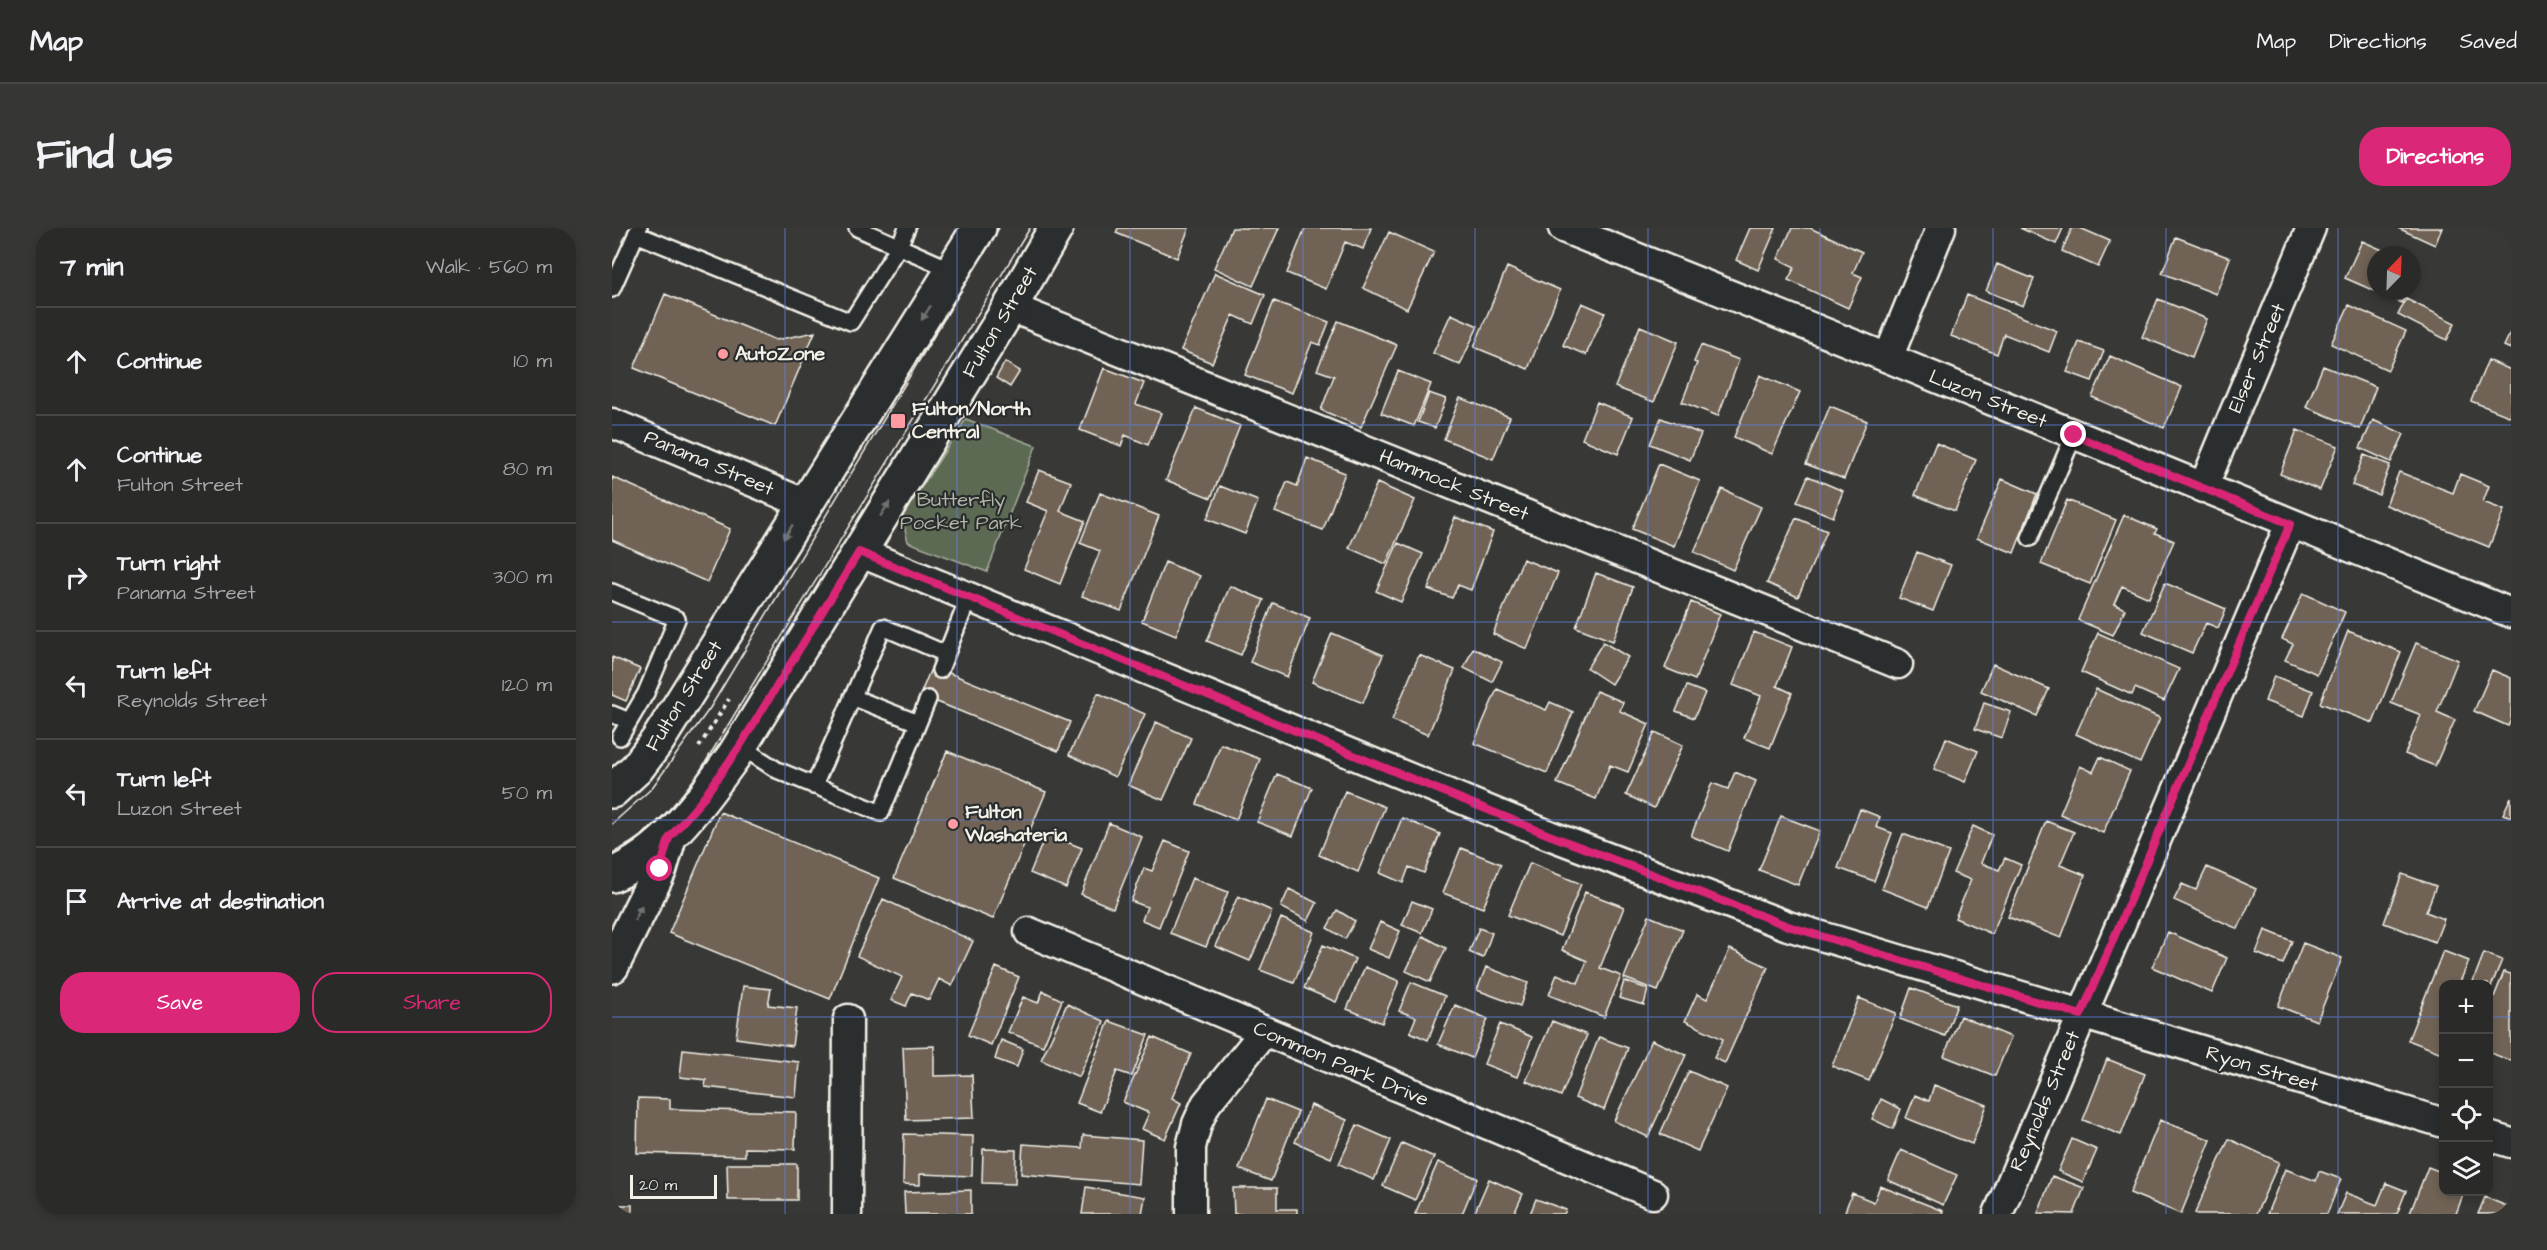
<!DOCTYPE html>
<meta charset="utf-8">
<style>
body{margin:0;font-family:"Architects Daughter",sans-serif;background:#363634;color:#f1f3f6}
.controls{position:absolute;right:18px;bottom:18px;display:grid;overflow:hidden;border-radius:12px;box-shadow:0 3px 9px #0003}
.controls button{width:54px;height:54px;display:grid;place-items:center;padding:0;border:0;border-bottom:2px solid #464645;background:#2a2a28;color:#f1f3f6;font:30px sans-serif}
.compass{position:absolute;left:1755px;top:18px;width:54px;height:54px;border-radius:50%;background:#2a2a28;box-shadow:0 3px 9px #0003;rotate:23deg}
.scale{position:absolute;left:18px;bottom:15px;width:87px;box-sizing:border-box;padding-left:6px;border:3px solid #f4f1e8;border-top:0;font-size:16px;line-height:21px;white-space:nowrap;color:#f4f1e8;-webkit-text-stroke:4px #2a2d2e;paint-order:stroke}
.stop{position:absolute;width:18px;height:18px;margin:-14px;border:4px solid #db2777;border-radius:50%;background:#fff}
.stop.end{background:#db2777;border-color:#fff;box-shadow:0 2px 6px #0008}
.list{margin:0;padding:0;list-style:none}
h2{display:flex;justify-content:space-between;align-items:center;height:78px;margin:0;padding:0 24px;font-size:26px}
h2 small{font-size:20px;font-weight:400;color:#a5a7a8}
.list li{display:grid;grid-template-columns:39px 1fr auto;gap:18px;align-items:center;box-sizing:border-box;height:108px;padding:0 24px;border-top:2px solid #464645}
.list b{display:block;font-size:22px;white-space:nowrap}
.list p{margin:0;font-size:20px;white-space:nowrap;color:#a5a7a8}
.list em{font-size:20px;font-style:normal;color:#a5a7a8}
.actions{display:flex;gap:12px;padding:18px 24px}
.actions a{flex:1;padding:14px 0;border:2px solid #db2777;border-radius:24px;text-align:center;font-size:21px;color:#db2777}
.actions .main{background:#db2777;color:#fff}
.icon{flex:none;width:33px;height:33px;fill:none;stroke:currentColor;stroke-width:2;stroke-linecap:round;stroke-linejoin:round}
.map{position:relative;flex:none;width:1899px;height:986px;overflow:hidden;border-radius:24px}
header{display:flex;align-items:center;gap:36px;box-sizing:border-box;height:84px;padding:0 30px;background:#2a2a28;border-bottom:2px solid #464645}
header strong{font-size:28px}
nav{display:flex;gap:33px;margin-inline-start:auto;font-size:21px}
.intro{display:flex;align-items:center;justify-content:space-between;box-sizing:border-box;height:144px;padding:0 36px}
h1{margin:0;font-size:42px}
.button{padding:15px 27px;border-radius:24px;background:#db2777;color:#fff;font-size:21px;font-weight:700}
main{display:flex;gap:36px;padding:0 36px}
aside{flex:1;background:#2a2a28;border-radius:24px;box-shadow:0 3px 9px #0003}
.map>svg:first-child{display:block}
</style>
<header>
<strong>Map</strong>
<nav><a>Map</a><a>Directions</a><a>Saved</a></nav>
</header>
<div class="intro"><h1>Find us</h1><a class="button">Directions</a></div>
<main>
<aside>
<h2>7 min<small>Walk · 560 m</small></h2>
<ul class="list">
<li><svg class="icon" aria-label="ahead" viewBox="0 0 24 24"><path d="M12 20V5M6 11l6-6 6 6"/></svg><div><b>Continue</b></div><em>10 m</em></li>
<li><svg class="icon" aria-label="ahead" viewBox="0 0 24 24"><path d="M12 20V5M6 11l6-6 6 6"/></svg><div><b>Continue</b><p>Fulton Street</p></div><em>80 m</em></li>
<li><svg class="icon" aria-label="right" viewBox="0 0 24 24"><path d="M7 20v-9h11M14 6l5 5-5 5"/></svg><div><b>Turn right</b><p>Panama Street</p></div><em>300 m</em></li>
<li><svg class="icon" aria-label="left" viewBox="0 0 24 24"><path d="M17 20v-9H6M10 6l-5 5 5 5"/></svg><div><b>Turn left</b><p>Reynolds Street</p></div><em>120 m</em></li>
<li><svg class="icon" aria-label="left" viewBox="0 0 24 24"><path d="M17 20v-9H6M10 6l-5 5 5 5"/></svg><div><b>Turn left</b><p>Luzon Street</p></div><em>50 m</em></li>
<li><svg class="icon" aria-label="arrive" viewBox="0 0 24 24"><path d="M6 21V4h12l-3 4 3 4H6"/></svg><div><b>Arrive at destination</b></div></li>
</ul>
<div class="actions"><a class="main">Save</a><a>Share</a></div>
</aside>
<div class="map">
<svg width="1899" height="986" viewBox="0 0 1899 986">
<rect width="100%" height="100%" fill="#383836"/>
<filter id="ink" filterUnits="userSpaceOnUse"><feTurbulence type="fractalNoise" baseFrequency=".0167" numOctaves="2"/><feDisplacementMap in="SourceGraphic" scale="12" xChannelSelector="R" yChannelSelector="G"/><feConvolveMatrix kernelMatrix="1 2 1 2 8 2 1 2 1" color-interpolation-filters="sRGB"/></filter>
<g filter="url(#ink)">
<path fill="#5c6b53" stroke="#a8ae9e" stroke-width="1.5" d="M354,191l70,27 -49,126 -79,-30 -6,-25z"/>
<path fill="#6f6356" stroke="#f4f1e8" stroke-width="1.5" d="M506,0h71l-12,30 -61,-25z
M620,0h47l-26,58 -39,-18z
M693,0h66l-8,21 -18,-7 -19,47 -39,-16z
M1138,0h26l-18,42 -22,-10z
M1180,0h18l52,24 -9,21 9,4 -14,31 -60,-28 7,-13 -17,-8z
M1408,0h43l-7,16z
M1460,0h8l30,13 -12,26 -36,-16z
M1786,0h44l-7,17z
M777,4l45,20 -27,57 -44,-21z
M1564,9l54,21 -14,36 -54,-21z
M1750,13l32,14h-18v36h31l-5,12 -57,-25z
M1800,35l6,3 -6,14z
M1385,36l37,15 -11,27 -37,-15z
M895,39l53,23 -32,79 -54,-22z
M603,45l50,22 -12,29 -20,-9 -21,48 -31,-13z
M53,66l111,46 39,-8 -40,94 -141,-58z
M1355,67l90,36 -8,21 -45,-18 -7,20 -46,-18z
M1546,71l49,20 -15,38 -50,-20z
M1794,71l49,24 -8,17 -49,-25z
M662,73l55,21 -9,23 -8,-3 -20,51 -47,-18z
M970,75l23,10 -19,42 -23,-10z
M1737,77l57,26 -18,39 -57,-26z
M839,86l27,12 -18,39 -27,-12z
M726,93l59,24 -36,82 -40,-17 13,-34 -17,-6z
M1028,98l38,16 -24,60 -39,-15z
M1899,103v18l-7,-3z
M1467,114l25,9 -12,30 -25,-9z
M1089,117l38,15 -21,56 -36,-14 15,-39 -3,-1z
M1498,128l72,31 -18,41 -72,-31z
M1876,132l23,10v47l-40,-16z
M393,134l15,9 -10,16 -14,-9z
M1711,138l53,21 -16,42 -54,-22z
M492,140l40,15 -8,21 25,9 -13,32 -23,-10 -4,11 -41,-16z
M786,143l33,13 -17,42 -33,-13z
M1148,147l40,17 -28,62 -38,-17z
M817,165l17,6 -11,29 -17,-6z
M848,170l50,19 -17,42 -49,-20z
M985,174l36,15 -15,37 -36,-15z
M1218,178l37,15 -23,58 -38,-15z
M584,180l44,18 -29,72 -45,-18z
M1049,190l40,16 -11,26 -40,-16z
M1761,192l31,14 -13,28 -31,-14z
M1685,202l41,16 -18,44 -40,-16z
M1324,215l40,17 -21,51 -40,-16z
M1752,227l26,10 -11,30 -27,-10z
M695,230l38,15 -22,57 -48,-18 12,-30 10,4z
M1047,236l41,17 -26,65 -42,-17z
M427,242l32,12 -11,29 25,10 -25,63 -36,-15 24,-58 -22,-9z
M1787,244l54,21 7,-19 29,12 -6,16 21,8 -15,37 -103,-42z
M1196,248l35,15 -10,26 -36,-15z
M0,249l118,52 -23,53 -95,-42z
M1390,251l35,15 -23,59 -37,-15z
M765,255l38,17 -29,64 -37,-16z
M608,258l38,15 -13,33 -38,-15z
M1110,261l39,18 -28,63 -39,-18z
M488,265l59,23 -38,95 -39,-15 18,-45 -20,-8z
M1455,272l49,20 -26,64 -49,-20z
M1512,287l33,14 -2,4 19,8 -25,57 -27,-12 -8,18 11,5 -12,26 -35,-15z
M843,289l38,15 -22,58 -13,-5 -6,13 -24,-9z
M1184,290l31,13 -29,66 -31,-14z
M786,315l25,11 -22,48 -25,-11z
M1305,324l34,13 -18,46 -34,-13z
M911,331l35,14 -31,76 -34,-15z
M553,334l35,14 -24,59 -34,-14z
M984,345l37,14 -20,54 -37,-14z
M1553,355l61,26 -8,19 -12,-5 -14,30 -49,-21z
M618,358l34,14 -23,55 -34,-14z
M1691,365l42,19 -28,62 -32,-14 8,-16 -11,-5z
M1079,374l29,12 -25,66 -30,-12z
M661,375l37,15 -23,59 -37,-15z
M1736,403l53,21 -28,71 -53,-20z
M1142,404l38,15 -15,39 15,7 -22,55 -26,-10 17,-42 -28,-11z
M720,405l51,22 -20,48 -51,-21z
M1486,405l81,36 -15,32 -29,-13 -3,7 -51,-23z
M991,414l25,15 -17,27 -24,-16z
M1804,415l42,17 -21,52 18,8 -20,46 -30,-12 16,-39 -30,-12z
M861,420l29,14 -10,20 -28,-14z
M807,427l36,15 -27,65 -36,-15z
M0,429l28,12 -14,32 -14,-6z
M1381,436l56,25 -12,27 -56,-25z
M320,438l138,56 -12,29 -138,-56z
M1880,442l19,8v42l-3,6 -34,-15z
M1662,448l39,15 -9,25 -39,-15z
M1075,458l18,7 -11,25 -18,-7z
M885,461l49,21 4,-8 23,10 -26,61 -73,-30z
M1484,461l64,29 -20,45 -64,-29z
M984,463l27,11 -3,9 29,13 -21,48 -18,-7 -14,34 -39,-16z
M486,465l47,21 -30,63 -46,-22z
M1372,475l27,9 -9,26 -27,-9z
M544,494l35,16 -28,62 -35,-15z
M1043,504l28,13 -29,63 -28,-13z
M1334,510l32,13 -13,31 -31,-13z
M609,516l39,15 -24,61 -39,-16z
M335,523l99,41 -53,127 -99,-41z
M1488,529l30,14 -27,62 -43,-19 20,-48 13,6z
M1123,544l21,9 -28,70 -37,-15 21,-53 16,6z
M665,546l35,14 -19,48 -36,-14z
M733,563l40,16 -27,65 -39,-17z
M1899,569v20l-8,-3z
M1248,581l20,8 -4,10 16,6 -18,48 -36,-13z
M108,584l159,66 -49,121 -161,-66z
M1169,588l39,15 -22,54 -39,-15z
M790,590l38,16 -16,39 -15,-6 -6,16 -23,-10z
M1434,593l28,11 -14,33 25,10 -24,63 -53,-21z
M497,595l33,14 -29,71 -32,-14z
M1361,598l19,9 -11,28 18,7 6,-12 16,7 -29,69 -37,-16 16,-38 -18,-7z
M434,606l36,14 -16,40 -36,-15z
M1291,606l46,18 -21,55 -46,-18z
M553,613l24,10 -30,76 -17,-7 5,-13 -16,-6 13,-33 8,3z
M849,620l40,16 -18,44 -40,-15z
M918,635l51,21 -21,52 -52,-21z
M1595,639l49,22 -18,40 -64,-29 8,-16 14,6z
M1790,646l34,12 -10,26 18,7 -9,23 -51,-19z
M580,650l36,14 -22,55 -36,-14z
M677,661l28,14 -9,18 -27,-14z
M973,664l39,15 -24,61 21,8 -17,41 -55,-22 8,-21 21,9 9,-22 -25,-11z
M626,668l34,15 -22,50 -35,-15z
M271,671l90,42 -21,45 -13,-7 -10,21 -17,-7 -6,13 -15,-6 11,-23 -45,-21z
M800,673l20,8 -10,24 -20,-8z
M725,682l18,11 -10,18 -18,-11z
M1037,688l34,14 -25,61 -34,-13z
M669,690l33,14 -20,51 -34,-13z
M768,694l20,9 -11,27 -21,-9z
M867,700l13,5 -9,25 -14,-6z
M1653,702l27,11 -9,23 -27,-11z
M1556,704l59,26 -15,35 -60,-26z
M811,708l23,12 -16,34 -24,-11z
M1691,715l39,15 -25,63 -39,-15z
M711,717l32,14 -19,43 -32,-14z
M1118,721l38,18 -43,96 -11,-5 9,-19 -38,-18 12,-27 10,5z
M1831,723l26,10 -10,23h-15v70l-36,-14z
M1872,725l18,7 -14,34v-10h-16z
M384,739l23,10 -28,68 -23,-10z
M753,739l34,14 -17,42 -35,-14z
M874,739l42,16 -8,23 -43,-16z
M1892,744l7,2v87l-23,-9v-40z
M1012,753l24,8 -4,16 -25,-7z
M799,754l34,14 -17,44 -18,-8 6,-15 -17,-6z
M131,758l28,3 -3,16 29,3 -5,38 -56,-8z
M1299,760l46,17 -12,31 -45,-17z
M431,763l19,9 -19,46 -35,-14 15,-35 15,6z
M1247,770l37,15 -27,68 -37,-15z
M455,776l37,17 -25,56 -38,-17z
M843,777l33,14 -16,39 -34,-14z
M1348,788l51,21 -16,39 -51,-20z
M497,793l39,14 -16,41 -15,-5 -17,41 -23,-9z
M940,793l35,14 -26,61 -35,-15z
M888,796l32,13 -15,40 -33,-13z
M540,809l39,17 -19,44 9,5 -16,36 -23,-10 7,-16 -26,-11z
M987,809l29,11 -24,62 -29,-12z
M389,812l22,9 -6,18 -22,-8z
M1040,812l34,15 -38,82 -34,-16z
M322,818v30l38,-1 2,43 -68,2 -3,-73z
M71,821l116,13 -3,35 -91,-10 1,-7 -26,-3z
M1495,831l38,15 -24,61 -38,-15z
M1077,843l38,17 -29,63 -38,-17z
M1322,857l53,20 -15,39 -66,-26 9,-23 14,6z
M26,870l32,1v10l126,3 -1,37 -50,-1v8l-108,-3z
M654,871l32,13 -27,69 -32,-12z
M1269,871l20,10 -8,20 -21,-10z
M699,877l36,15 -16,38 -36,-16z
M1548,892l51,20 -30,74 -51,-21z
M745,897l34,15 -17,40 -35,-16z
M292,906l69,2 -1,40 -52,-2v11l-17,-1z
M471,907l59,5 -3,44 -118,-10 2,-30 59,4z
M1460,911l25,11 -14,32 -25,-11z
M1617,911l50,23 -23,52h-58l-3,-1z
M790,915l32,14 -19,43 -32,-14z
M371,921l33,1 -1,34 -33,-1z
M1289,922l56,25 -14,30 -55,-25z
M826,934l39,16 -15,36h-47z
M115,936h70v36h-69z
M1816,939l16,6v19h20l-8,22 -46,-1z
M1673,941l31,12 3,-10 22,8 -14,35h-60z
M1440,948l32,12 -10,26 -36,-1z
M877,951l34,15 -9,20h-40z
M1774,955l20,8 -9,23h-60l9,-21 31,12z
M1268,958l63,25 -1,3h-98l8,-21 22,9z
M474,959l59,10 -3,17h-60z
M621,960h44v21h20v5h-63z
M359,962v24h-66l-1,-22z
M1873,969l26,11v6h-33z
M924,971l30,11 -2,4h-34z
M0,977h20v9h-20z"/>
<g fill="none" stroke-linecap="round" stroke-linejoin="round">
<defs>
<path id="service" d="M245,0l95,42
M24,6l215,88 48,-76 8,-18
M0,61l27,-61
M1418,310l44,-103
M0,364l65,27 -31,74 -26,44
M328,442l29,-73
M240,469l66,26
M0,486l17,7
M128,518l37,24 104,43 47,-114
M202,558l69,-159 63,27"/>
<path id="minor" d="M951,0l325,130 623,255
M398,79l888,357
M1276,130l53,-130
M0,195l194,81
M1591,260l108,-260
M247,324l690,283 239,91 656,197
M417,704l624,262
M1876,908l23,7
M235,986l1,-195
M579,986v-67l6,-23 9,-20 58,-72
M1386,986l292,-690"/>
<path id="secondary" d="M0,563l25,-23 21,-28 321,-512
M0,647c55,-23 89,-74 123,-121l275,-447 46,-79
M0,738l48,-97 9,-31"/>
</defs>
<use href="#service" stroke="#f4f1e8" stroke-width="20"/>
<use href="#minor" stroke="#f4f1e8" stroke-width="33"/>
<use href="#secondary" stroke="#f4f1e8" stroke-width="38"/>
<path stroke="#f4f1e8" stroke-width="4" stroke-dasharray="4.5 4.5" stroke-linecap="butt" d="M87,519l30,-48"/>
<use href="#service" stroke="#2a2d2e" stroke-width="15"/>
<use href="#minor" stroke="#2a2d2e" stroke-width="28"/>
<use href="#secondary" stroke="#2a2d2e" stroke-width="33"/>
<path stroke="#f4f1e8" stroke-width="1.5" d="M0,596l39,-35 59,-81 289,-480
M0,625c33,-14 55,-41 79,-67l339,-558"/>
</g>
<defs><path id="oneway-solid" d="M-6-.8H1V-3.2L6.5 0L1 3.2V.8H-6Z" transform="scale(1.5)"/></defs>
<g fill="#71726f">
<use href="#oneway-solid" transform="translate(314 85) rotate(122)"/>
<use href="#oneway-solid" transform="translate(273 281) rotate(-58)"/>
<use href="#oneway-solid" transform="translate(176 304) rotate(123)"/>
<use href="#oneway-solid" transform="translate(26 685) rotate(-64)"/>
</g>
</g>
<g fill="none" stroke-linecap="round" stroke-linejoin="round" filter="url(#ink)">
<path stroke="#db2777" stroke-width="8" d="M48,641l9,-31 33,-38 38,-54 119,-194 690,283 239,91 293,89 209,-491 -216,-89"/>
</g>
<path fill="none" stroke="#5e7fdd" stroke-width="1.5" stroke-opacity="0.55" d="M173,0v986M345,0v986M518,0v986M691,0v986M863,0v986M1036,0v986M1208,0v986M1381,0v986M1554,0v986M1726,0v986M0,197h1899M0,394h1899M0,592h1899M0,789h1832M1876,789h23"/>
<g fill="#ff9aa2" stroke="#2a2d2e" stroke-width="2">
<circle cx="111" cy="126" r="6"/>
<rect x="278" y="185" width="16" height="16" rx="3"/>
<circle cx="341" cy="596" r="6"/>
</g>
<g text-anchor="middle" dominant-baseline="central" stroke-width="4.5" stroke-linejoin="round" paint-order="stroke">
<g font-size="20" fill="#f4f1e8" stroke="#2a2d2e">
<text transform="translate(388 94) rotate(-59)">Fulton Street</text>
<text transform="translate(1645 130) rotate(-67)">Elser Street</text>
<text transform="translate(1376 171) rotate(22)">Luzon Street</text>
<text transform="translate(97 235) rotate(23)">Panama Street</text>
<text transform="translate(842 257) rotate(22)">Hammock Street</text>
<text transform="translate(72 468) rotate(-58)">Fulton Street</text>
<text transform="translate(729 836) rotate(23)">Common Park Drive</text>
<text transform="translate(1650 841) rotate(17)">Ryon Street</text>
<text transform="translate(1433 873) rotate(-67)">Reynolds Street</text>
</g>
<g font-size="20" font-weight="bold" fill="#f4f1e8" stroke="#2a2d2e" text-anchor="start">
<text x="123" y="126">AutoZone</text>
<text x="300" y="181">Fulton/North<tspan x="300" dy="23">Central</tspan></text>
<text x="353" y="584">Fulton<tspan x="353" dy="23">Washateria</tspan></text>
</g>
<g font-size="20" fill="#b0b5a5" stroke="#2a2d2e">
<text x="349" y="272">Butterfly<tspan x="349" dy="23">Pocket Park</tspan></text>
</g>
</g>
</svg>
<div class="controls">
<button>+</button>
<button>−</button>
<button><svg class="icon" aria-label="locate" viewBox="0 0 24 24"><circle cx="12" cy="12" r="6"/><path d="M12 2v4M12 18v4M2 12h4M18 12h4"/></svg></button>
<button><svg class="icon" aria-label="layers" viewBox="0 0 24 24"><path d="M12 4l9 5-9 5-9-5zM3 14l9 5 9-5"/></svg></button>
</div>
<svg class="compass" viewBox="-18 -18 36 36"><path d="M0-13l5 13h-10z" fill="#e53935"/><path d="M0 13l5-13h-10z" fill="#a5a7a8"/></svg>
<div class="scale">20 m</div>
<div class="stop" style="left:48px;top:641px"></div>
<div class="stop end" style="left:1462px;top:207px"></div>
</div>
</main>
